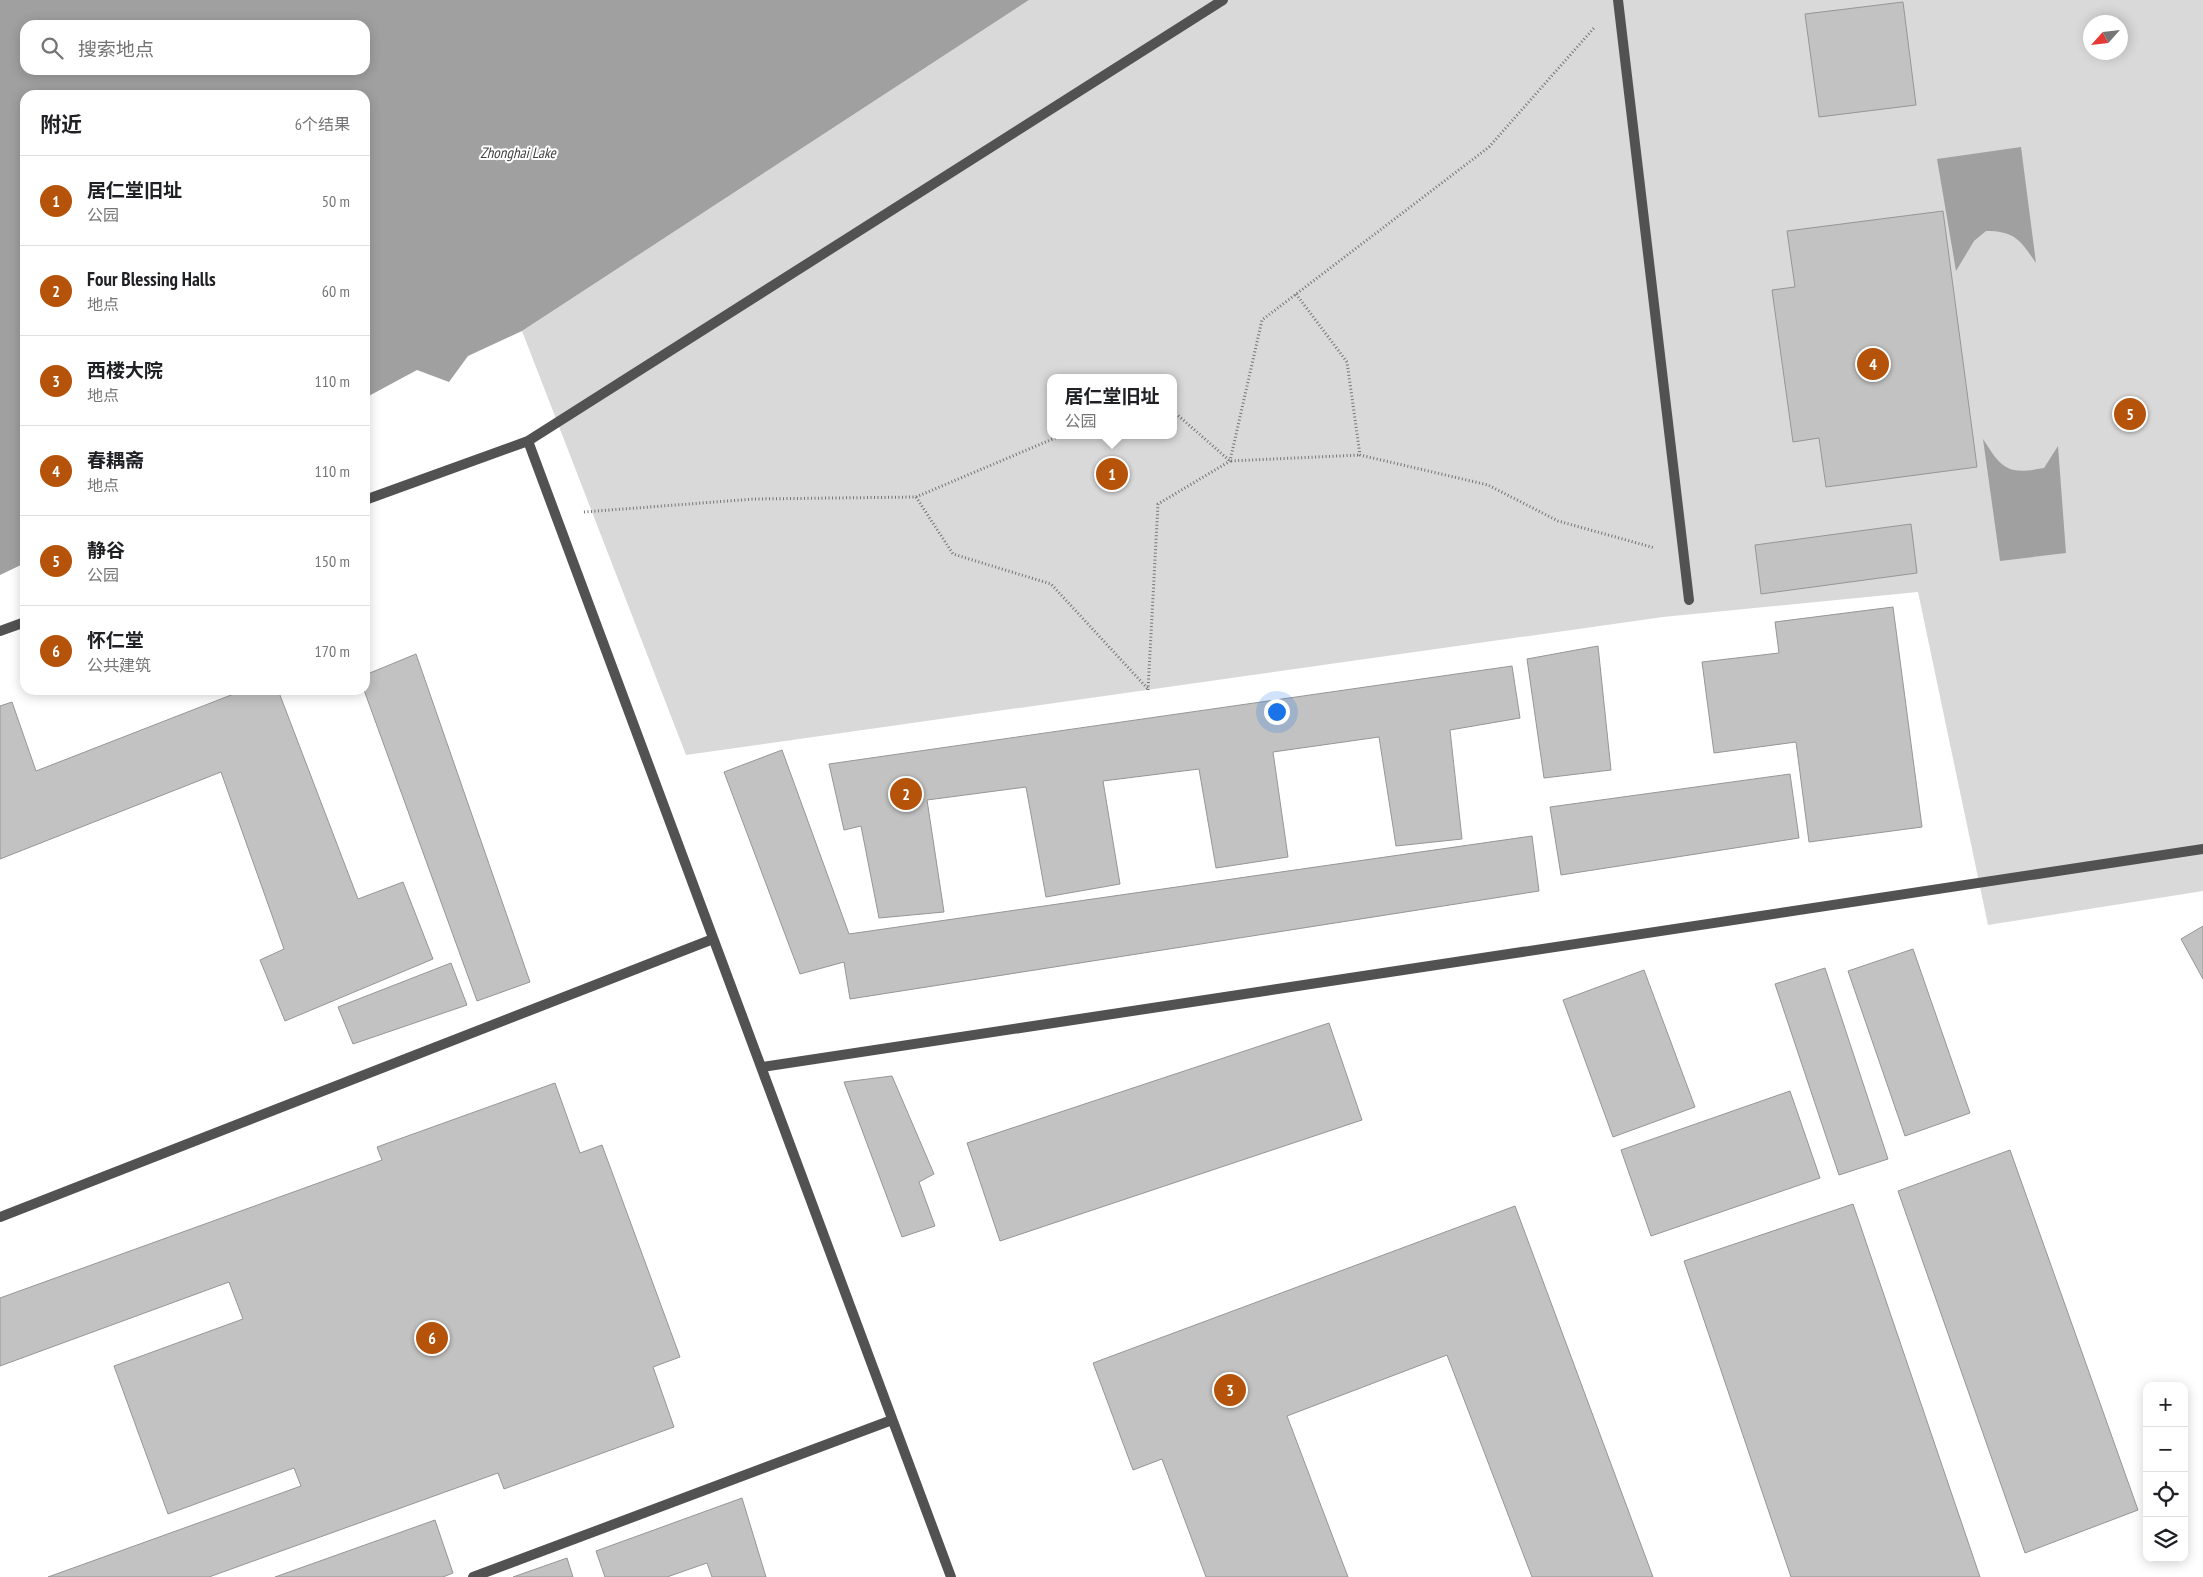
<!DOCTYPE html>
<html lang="zh">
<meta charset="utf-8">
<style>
body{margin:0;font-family:"PT Sans Narrow","Noto Sans SC",sans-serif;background:#f2f2f2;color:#202124}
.controls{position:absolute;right:15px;bottom:15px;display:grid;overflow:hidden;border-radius:10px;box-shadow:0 2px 12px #0003}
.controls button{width:45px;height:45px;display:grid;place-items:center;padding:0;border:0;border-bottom:1px solid #e0e0e0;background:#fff;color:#202124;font:25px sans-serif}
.compass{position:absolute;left:2083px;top:15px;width:45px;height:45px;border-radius:50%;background:#fff;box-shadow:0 2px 12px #0003;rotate:243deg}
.you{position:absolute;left:1276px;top:711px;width:18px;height:18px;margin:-12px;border:4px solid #fff;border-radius:50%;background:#1a73e8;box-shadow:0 0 0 8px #1a73e833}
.badge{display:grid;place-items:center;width:32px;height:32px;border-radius:50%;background:#b45309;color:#fff;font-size:16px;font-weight:700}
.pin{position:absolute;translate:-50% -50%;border:2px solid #fff;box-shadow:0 1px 5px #0006}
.popup{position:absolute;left:1047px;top:374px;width:130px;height:65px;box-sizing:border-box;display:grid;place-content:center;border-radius:10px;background:#fff;filter:drop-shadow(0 1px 4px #0005);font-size:16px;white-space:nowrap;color:#757577}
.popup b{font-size:19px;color:#202124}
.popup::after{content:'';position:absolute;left:50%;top:100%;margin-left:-10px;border:10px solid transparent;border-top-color:#fff}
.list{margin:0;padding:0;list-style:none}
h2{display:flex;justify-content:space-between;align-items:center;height:65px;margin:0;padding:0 20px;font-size:21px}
h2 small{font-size:16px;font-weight:400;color:#757577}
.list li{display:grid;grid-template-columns:32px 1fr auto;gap:15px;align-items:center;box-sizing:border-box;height:90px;padding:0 20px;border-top:1px solid #e0e0e0}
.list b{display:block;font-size:19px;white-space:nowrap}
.list p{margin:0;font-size:16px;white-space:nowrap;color:#757577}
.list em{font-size:16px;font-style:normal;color:#757577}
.icon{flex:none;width:28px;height:28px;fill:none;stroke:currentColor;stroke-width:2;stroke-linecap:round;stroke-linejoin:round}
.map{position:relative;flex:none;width:2203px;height:1577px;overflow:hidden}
.search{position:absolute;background:#fff;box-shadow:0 2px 12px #0003;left:20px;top:20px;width:350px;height:55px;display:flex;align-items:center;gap:12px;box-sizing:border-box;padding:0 18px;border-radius:15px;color:#757577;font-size:19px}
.panel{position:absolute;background:#fff;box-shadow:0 2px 12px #0003;left:20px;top:90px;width:350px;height:605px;border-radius:15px}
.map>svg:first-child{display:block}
</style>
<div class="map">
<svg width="2203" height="1577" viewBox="0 0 2203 1577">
<rect width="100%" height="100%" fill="#fff"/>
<path fill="#d9d9d9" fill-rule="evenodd" d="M1029,0h1174v891l-215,34 -70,-333 -255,25 -977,138 -164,-424zM2090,22h30v30h-30zM1051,378h122v57h-122z"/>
<path fill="#a0a0a0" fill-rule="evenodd" d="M0,0h1029l-507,331 -54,25 -19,26 -32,-12 -52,28v-303h-340v468l-25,12zM25,25h340v45h-340z
M2021,147l15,116c-16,-23 -21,-32 -50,-32l-12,10 -18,30 -19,-112z
M1983,439c19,30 24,36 61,29l14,-22 8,107 -66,8z"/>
<path fill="#c2c2c2" stroke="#969696" d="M1903,2l13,103 -97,12 -14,-103z
M1943,211l34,256 -151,20 -7,-49 -26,4 -21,-152 23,-3 -8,-56z
M1911,524l6,49 -156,21 -6,-49z
M1893,607l29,220 -113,15 -13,-100 -82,11 -12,-91 77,-9 -4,-31z
M1598,646l13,124 -67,8 -17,-119z
M416,654l114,328 -53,19 -113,-311 1,-15z
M1512,666l8,52 -70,12 12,109 -66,7 -17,-109 -106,15 15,105 -72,11 -17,-99 -96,12 17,103 -74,13 -20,-110 -99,13 17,112 -65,6 -18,-92 -17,4 -15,-66z
M244,690h34l80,209 45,-17 30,77 -148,62 -25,-61 24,-11 -63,-177 -221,87v-153l12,-4 24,69z
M782,750l67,184 683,-98 7,55 -689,108 -6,-37 -44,12 -76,-202z
M1790,774l9,64 -238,37 -11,-68z
M2203,926v53l-22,-40z
M1913,949l57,164 -65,23 -57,-165z
M451,963l16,42 -114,39 -15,-37z
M1825,968l63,191 -49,16 -64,-191z
M1644,970l51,137 -82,30 -50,-137z
M1329,1023l33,97 -362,121 -33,-98z
M892,1076l42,98 -15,8 16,44 -33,11 -58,-155z
M555,1083l25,70 22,-8 78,212 -27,10 21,60 -170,62 -6,-16 -289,104h-161l253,-91 -7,-18 -126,46 -54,-148 129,-47 -14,-37 -229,84v-68l382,-138 -5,-13z
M1790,1091l30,87 -169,58 -30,-86z
M2010,1150l128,360 -113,43 -127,-362z
M1853,1204l127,373h-189l-107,-316z
M1515,1206l138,371h-121l-85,-222 -160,61 61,161h-142l-44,-118 -29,11 -40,-107z
M742,1498l24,79h-54l-5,-14 -40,14h-62l-9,-26z
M435,1520l18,53 -10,4h-168z
M567,1558l6,19h-60z"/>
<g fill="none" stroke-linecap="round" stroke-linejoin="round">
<path stroke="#747474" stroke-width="3" stroke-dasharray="1 2.5" stroke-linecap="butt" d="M1296,294l51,68 13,93 128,30 70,36 97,27
M1173,411l57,50 130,-6
M916,497l146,-62
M584,512l170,-13 162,-2 37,57 98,30 97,105
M1148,690l10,-186 72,-43 32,-141 227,-173 105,-119"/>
<path stroke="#525252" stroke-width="10" d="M1618,0l71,600
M528,441l423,1136
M365,500l163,-59 695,-441
M0,631l25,-9
M762,1067l1441,-218
M0,1217l713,-278
M473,1577l419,-157"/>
</g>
<g text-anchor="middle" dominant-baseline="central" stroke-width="4" stroke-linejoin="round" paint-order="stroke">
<g font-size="15" font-style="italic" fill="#414141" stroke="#fff">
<text x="518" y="152">Zhonghai Lake</text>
</g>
</g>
</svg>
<div class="controls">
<button>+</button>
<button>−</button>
<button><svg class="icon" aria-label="locate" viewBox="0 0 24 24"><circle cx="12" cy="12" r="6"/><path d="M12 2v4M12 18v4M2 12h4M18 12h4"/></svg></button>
<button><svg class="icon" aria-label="layers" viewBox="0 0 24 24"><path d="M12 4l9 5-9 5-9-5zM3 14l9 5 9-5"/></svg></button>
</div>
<svg class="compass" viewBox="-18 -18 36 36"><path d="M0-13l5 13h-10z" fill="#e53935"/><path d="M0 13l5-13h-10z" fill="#757577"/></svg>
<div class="you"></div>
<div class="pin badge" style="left:1112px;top:474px">1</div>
<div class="popup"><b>居仁堂旧址</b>公园</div>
<div class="pin badge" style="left:906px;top:794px">2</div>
<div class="pin badge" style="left:1230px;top:1390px">3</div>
<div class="pin badge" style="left:1873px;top:364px">4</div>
<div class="pin badge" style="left:2130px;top:414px">5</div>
<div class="pin badge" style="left:432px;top:1338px">6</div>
<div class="search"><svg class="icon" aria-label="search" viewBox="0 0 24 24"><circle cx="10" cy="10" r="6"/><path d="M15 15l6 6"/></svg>搜索地点</div>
<section class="panel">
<h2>附近<small>6个结果</small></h2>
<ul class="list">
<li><span class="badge">1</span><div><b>居仁堂旧址</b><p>公园</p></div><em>50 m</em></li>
<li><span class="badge">2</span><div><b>Four Blessing Halls</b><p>地点</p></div><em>60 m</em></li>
<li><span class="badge">3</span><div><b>西楼大院</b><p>地点</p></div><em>110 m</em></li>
<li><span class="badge">4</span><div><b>春耦斋</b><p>地点</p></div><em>110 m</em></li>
<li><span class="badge">5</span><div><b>静谷</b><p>公园</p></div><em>150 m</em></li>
<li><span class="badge">6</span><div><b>怀仁堂</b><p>公共建筑</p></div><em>170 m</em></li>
</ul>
</section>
</div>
